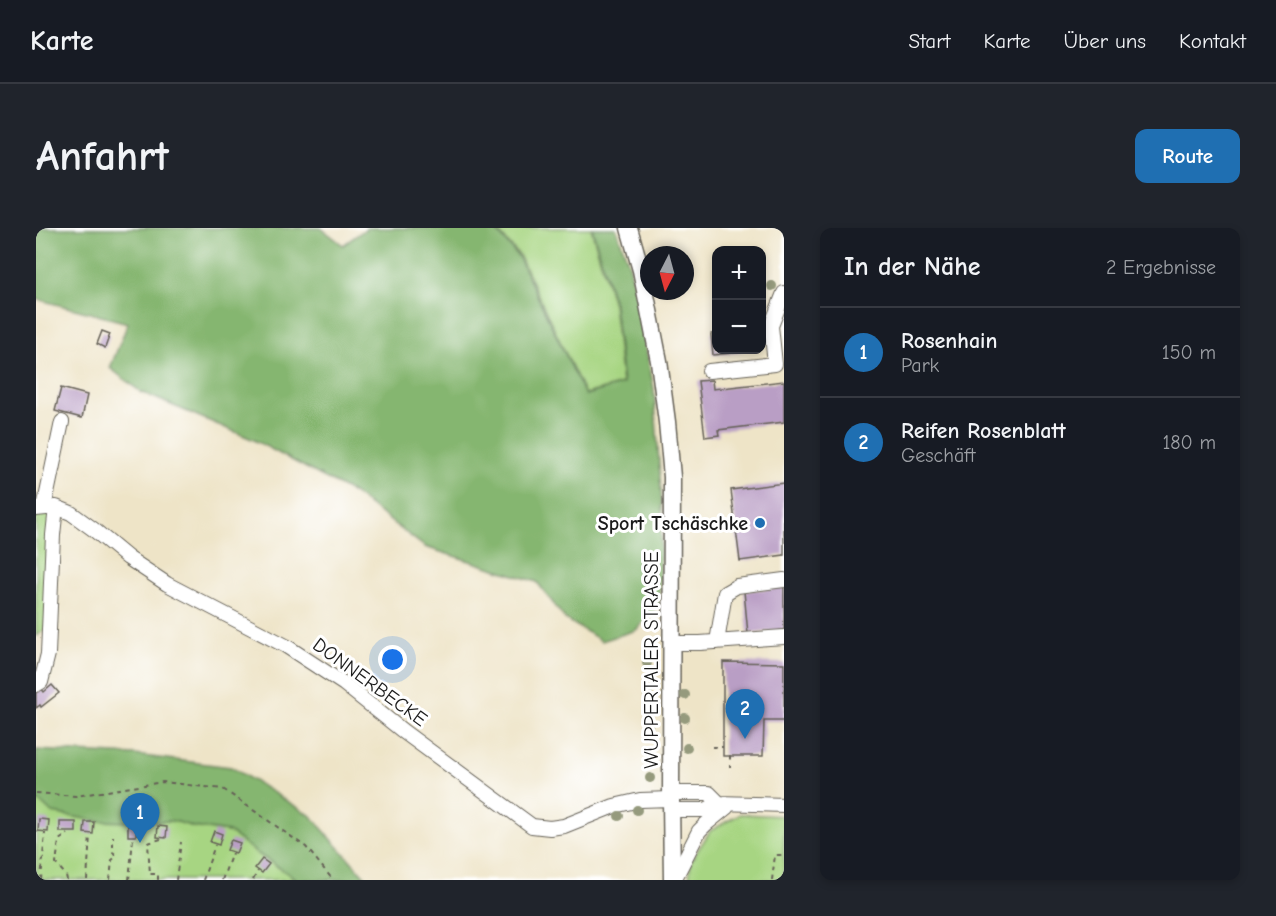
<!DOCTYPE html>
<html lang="de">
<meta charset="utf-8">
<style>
body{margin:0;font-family:"Comic Neue",sans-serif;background:#20242c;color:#f1f3f6}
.controls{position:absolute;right:18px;top:18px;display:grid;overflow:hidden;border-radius:12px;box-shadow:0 3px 9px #0003}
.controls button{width:54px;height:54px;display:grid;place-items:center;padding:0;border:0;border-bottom:2px solid #363941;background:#171b24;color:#f1f3f6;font:30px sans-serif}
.compass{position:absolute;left:604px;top:18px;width:54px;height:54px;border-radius:50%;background:#171b24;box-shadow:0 3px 9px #0003;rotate:186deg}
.you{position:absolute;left:357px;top:432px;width:21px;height:21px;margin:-15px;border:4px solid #fff;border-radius:50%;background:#1a73e8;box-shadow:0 0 0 9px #1a73e833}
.badge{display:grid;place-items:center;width:39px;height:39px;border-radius:50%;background:#1f6fb2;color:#fff;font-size:20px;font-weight:700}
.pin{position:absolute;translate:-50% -50px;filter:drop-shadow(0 2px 3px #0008)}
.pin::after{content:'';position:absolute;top:32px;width:21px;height:18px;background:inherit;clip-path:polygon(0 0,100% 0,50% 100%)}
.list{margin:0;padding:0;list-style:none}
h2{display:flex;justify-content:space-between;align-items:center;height:78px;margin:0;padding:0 24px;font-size:26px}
h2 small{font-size:20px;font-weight:400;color:#9ea1a6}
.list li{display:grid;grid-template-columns:39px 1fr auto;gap:18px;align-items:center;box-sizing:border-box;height:90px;padding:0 24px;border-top:2px solid #363941}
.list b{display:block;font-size:22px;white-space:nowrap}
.list p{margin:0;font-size:20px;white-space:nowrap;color:#9ea1a6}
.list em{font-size:20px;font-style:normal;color:#9ea1a6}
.map{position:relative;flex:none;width:748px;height:652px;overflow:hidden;border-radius:12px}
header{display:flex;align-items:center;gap:36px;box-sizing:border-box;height:84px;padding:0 30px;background:#171b24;border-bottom:2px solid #363941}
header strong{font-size:28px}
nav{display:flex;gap:33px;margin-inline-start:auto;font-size:21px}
.intro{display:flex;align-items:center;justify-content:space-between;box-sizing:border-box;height:144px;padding:0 36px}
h1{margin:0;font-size:42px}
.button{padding:15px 27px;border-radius:12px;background:#1f6fb2;color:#fff;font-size:21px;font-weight:700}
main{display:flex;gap:36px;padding:0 36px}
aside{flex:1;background:#171b24;border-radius:12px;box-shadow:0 3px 9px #0003}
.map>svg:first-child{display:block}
</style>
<header>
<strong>Karte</strong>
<nav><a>Start</a><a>Karte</a><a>Über uns</a><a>Kontakt</a></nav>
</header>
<div class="intro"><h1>Anfahrt</h1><a class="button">Route</a></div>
<main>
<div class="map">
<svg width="748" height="652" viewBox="0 0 748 652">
<rect width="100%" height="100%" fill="#fff"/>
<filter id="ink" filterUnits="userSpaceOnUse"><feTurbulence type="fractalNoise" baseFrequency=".0167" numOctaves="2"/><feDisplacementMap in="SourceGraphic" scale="12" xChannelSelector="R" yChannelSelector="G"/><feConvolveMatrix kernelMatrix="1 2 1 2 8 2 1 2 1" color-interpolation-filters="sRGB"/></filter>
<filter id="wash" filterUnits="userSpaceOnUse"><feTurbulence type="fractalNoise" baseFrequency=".008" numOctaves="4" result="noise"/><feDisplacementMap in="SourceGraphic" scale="24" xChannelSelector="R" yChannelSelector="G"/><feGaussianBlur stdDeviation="1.35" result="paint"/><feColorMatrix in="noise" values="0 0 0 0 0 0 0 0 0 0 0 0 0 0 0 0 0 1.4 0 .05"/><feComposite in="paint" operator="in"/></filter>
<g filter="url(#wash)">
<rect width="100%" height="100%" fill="#eee4c7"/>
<path fill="#a7d582" stroke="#62784f" stroke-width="1.5" d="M459,0h96l22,76 9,80 -37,10 -66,-139z
M0,284l16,1 -6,116 -10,7z
M3,573l59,20 42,1 35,-1 18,6 36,5 29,22 40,26h-262v-77z
M704,586l44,2v64h-95l2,-19 19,-30z"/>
<path fill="#85b670" stroke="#506946" stroke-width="1.5" d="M0,0h285l22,17 24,-17h127l24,28 67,139 38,-11 -9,-80 -22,-76h24l14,39 24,122 8,117 -3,99 -23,25 -34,11 -37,-22 -28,-37 -112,-35 -72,-54 -99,-53 -113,-48 -31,-24 18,-45 -92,-24z
M0,522l99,5 96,12 79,48 58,65h-70l-40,-26 -29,-22 -36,-5 -18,-6 -35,1 -42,-1 -46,-8 -13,-12 -3,2z"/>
<g id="blocks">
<path fill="#b99ec5" d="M66,103l8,3 -5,14 -8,-4z
M680,105v17h26l1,2 -30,3 -2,-21z
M676,152l1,9 71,-8v41l-66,8 1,5 -14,2 -7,-56z
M25,160l26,7 -5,23 -27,-7z
M748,255v72l-44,6 -9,-71z
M748,359v43l-36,4 -4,-43z
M687,434l61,1v58h-20l-1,35h-40z
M16,457l7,8 -18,14 -1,-2 -4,3v-16l5,-4 3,4z
M3,591l10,1 -1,12 -10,-1z
M24,594h16v10h-16z
M49,594h9l-1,12 -9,-1z
M92,596l9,1 -1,11h-8z
M122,598l9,1 -1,11 -9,-1z
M178,603l8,3 -3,11 -9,-3z
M195,612l9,3 -4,10 -9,-3z
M226,631l7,5 -7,9 -7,-5z"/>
</g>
</g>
<g filter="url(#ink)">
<use href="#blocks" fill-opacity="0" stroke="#666258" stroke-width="1.5"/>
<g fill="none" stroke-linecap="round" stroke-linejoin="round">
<defs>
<path id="minor" d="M673,143l66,-7 -4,-38 13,-33
M8,280l18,-86
M0,281l20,-2 15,6 22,16 35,29 39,26 119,62 58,38 60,48 128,94 18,2 14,-2 50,-20 26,-6 31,-1
M681,414l8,-49 12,-7 47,-6
M636,415h28l84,-6
M0,457l5,-3 7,-28 5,-119 3,-28
M635,565h38l10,10
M635,582h35l13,-7 65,2
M638,652l25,-49 7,-7 21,-17"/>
<path id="major" d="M593,0l12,42 18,91 8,61 5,55 -1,322 1,81"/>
</defs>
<use href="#minor" stroke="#666258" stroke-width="16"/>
<use href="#major" stroke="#666258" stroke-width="19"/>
<path stroke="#666258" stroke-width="2" stroke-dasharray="4.5 4.5" stroke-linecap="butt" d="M676,519h11
M694,527v12
M0,565l40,3 87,-14 60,7 83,58 27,33
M5,652l4,-47
M31,652l-1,-5 -10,-11 3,-24 9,-6
M51,652l3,-45
M74,652l2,-20 4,-3 -1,-3 -2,-2v-16
M93,652l4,-41
M122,652v-6h-8l-2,-31 13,-4
M140,652l5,-38
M167,652l12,-35
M186,652l10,-27
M217,652l5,-9
M736,652l3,-25h9"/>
<use href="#minor" stroke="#fff" stroke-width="14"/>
<use href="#major" stroke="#fff" stroke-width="16"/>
</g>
<g fill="#959a7d">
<circle cx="736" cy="58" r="5"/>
<circle cx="611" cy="435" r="5"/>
<circle cx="612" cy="466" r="5"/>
<circle cx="649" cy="467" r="5"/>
<circle cx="649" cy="490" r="5"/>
<circle cx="612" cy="497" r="5"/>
<circle cx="651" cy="520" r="5"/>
<circle cx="614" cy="550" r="5"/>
<circle cx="601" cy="582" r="5"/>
<circle cx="583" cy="588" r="5"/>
</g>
</g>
<circle fill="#1f6fb2" stroke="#fff" stroke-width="2" cx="724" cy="295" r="6"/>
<g text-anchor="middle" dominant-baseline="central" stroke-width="6" stroke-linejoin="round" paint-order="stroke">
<g font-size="20" font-weight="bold" fill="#1c1c1c" stroke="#fff" text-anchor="end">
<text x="712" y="295">Sport Tschäschke</text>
</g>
<g font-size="20" fill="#1c1c1c" stroke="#fff">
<text transform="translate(615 432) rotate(-90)">WUPPERTALER STRASSE</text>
<text transform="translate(334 454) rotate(36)">DONNERBECKE</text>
</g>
</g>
</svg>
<div class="controls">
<button>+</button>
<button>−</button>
</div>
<svg class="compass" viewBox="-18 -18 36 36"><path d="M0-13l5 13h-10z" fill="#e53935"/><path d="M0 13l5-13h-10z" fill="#9ea1a6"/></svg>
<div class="you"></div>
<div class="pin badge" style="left:104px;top:615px">1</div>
<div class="pin badge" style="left:709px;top:511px">2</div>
</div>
<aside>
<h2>In der Nähe<small>2 Ergebnisse</small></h2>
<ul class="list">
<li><span class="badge">1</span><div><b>Rosenhain</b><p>Park</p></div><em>150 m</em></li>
<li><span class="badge">2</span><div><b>Reifen Rosenblatt</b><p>Geschäft</p></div><em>180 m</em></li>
</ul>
</aside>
</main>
